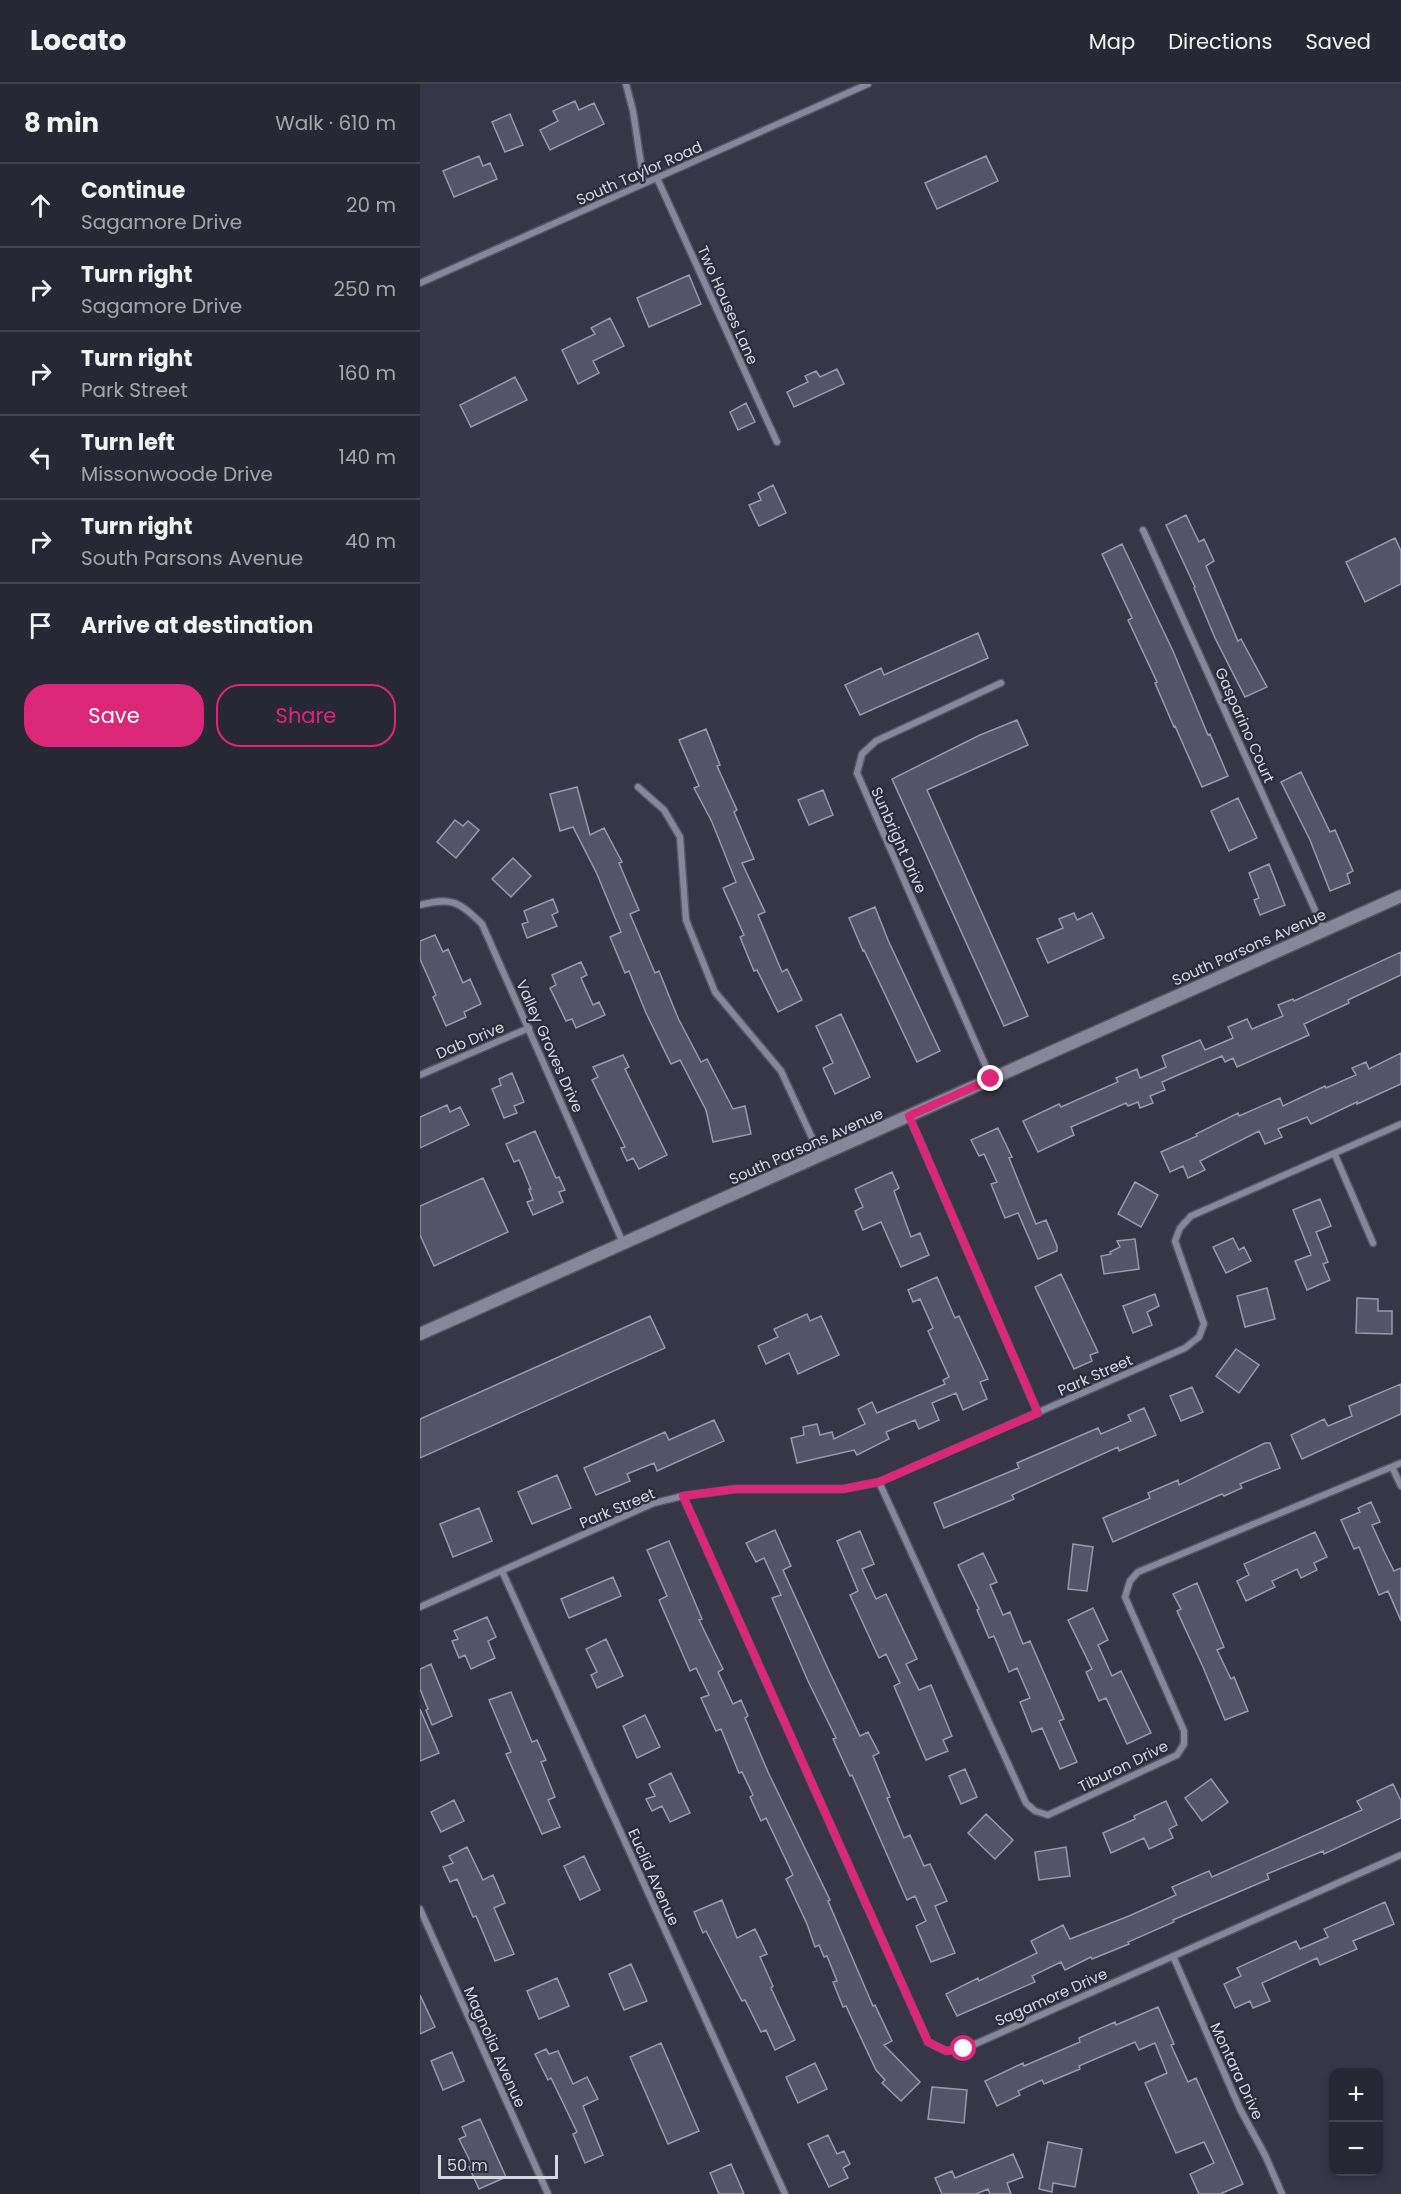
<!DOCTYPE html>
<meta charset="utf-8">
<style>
body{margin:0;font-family:Poppins,sans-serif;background:#343440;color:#f1f3f6}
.controls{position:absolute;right:18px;bottom:18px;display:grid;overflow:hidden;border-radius:12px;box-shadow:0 3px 9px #0003}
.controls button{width:54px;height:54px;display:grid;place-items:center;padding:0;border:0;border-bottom:2px solid #44444f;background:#282834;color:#f1f3f6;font:30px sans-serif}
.scale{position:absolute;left:18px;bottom:15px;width:120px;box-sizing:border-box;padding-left:6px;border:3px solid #d8d8e3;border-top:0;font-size:16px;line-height:21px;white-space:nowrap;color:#d8d8e3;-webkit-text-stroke:4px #2c2b3c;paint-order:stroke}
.stop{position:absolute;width:18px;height:18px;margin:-14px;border:4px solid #db2777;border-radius:50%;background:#fff}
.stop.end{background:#db2777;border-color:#fff;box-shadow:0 2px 6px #0008}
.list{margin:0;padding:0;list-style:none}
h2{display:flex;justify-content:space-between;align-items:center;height:78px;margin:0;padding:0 24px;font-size:26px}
h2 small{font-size:20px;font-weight:400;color:#a5a6ac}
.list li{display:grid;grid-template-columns:39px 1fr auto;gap:18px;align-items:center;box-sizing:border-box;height:84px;padding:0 24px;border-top:2px solid #44444f}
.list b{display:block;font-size:22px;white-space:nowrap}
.list p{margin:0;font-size:20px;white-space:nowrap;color:#a5a6ac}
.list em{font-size:20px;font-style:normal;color:#a5a6ac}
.actions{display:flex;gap:12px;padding:18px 24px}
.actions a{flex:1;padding:14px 0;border:2px solid #db2777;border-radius:24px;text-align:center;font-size:21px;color:#db2777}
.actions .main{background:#db2777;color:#fff}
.icon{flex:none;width:33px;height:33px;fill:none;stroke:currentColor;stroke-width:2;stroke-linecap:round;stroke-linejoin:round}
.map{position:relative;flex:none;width:981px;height:2110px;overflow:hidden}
header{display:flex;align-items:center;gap:36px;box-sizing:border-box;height:84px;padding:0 30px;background:#282834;border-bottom:2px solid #44444f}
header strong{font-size:28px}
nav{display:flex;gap:33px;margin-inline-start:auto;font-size:21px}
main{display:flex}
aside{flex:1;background:#282834}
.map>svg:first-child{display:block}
</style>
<header>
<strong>Locato</strong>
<nav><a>Map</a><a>Directions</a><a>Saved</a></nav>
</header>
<main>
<aside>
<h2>8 min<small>Walk · 610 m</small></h2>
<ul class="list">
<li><svg class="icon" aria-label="ahead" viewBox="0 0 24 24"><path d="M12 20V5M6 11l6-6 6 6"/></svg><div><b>Continue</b><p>Sagamore Drive</p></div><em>20 m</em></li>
<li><svg class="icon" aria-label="right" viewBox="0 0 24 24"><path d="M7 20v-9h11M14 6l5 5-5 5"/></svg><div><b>Turn right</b><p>Sagamore Drive</p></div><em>250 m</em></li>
<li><svg class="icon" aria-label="right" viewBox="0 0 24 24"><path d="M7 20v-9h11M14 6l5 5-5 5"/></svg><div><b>Turn right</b><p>Park Street</p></div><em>160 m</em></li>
<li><svg class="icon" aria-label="left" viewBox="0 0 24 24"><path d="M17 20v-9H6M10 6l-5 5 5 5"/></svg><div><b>Turn left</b><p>Missonwoode Drive</p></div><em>140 m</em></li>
<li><svg class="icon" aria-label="right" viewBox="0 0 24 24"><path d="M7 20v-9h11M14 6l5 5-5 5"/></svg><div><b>Turn right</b><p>South Parsons Avenue</p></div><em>40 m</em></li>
<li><svg class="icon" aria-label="arrive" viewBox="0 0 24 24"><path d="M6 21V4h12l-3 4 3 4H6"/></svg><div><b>Arrive at destination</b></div></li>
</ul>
<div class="actions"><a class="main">Save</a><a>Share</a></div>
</aside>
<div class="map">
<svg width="981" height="2110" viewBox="0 0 981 2110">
<rect width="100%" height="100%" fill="#363646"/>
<path fill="#545466" stroke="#9999ad" stroke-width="1.5" d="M155,17l4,9 15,-7 10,21 -54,26 -10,-20 18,-9 -5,-10z
M90,30l13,31 -18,7 -13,-30z
M59,72l4,10 7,-3 7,16 -43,18 -11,-26z
M566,72l12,25 -61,28 -12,-26z
M269,191l12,29 -52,23 -12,-29z
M190,234l14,28 -31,15 6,12 -21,11 -16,-34 33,-16 -4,-6z
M417,285l7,15 -50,23 -7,-15 21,-10 -3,-6 11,-5 4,6z
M95,293l12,23 -56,27 -11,-22z
M326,319l9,19 -17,8 -8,-18z
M353,401l13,28 -27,13 -10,-21 12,-5 -3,-7z
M766,431l13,27 5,-3 10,22 -8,5 32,75 3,-2 26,48 -22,10 -30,-59 -21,-50 1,-1 -29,-62z
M975,454l6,13v33l-36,18 -19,-40z
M702,460l51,107 35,84 2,-1 18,42 -26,11 -27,-61 -1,1 -19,-44 2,-1 -29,-62 4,-2 -30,-64z
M558,549l10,25 -128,57 -15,-30 36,-17 3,7z
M597,636l11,25 -101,45 101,226 -24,10 -112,-247 88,-44z
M286,645l14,36 -3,1 20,44 -3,2 20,47 -12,4 23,49 -7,3 24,57 5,-3 15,31 -24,12 -21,-42 -3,1 -14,-34 4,-2 -21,-47 13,-6 -24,-60 -18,-34 5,-2 -20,-46z
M881,688l29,60 5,-2 18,41 -6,3 3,9 -20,8 -20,-51 -29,-58z
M157,703l13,48 14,-7 18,34 -3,1 20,47 -9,4 25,59 4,-2 19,47 23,44 6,-3 26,50 12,-3 6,28 -38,8 -7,-32 -26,-50 -9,4 -25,-51 -17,-42 -4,2 -15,-36 11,-5 -24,-58 -24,-47 -13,4 -10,-37z
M403,706l10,25 -24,10 -11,-25z
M818,714l19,40 -28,13 -18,-40z
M35,736l8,6 5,-5 11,9 -23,28 -19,-16z
M93,774l18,18 -20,21 -19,-18z
M849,780l16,41 -25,10 -6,-15 5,-2 -10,-25z
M133,815l5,13 -6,3 5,11 -30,12 -5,-14 6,-2 -4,-11z
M455,823l13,33 52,111 -23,11 -53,-112 -1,1 -14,-33z
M654,829l3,7 15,-7 12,25 -56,25 -11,-24 26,-11 -4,-9z
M15,851l8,17 5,-3 15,34 7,-4 11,25 -17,8 2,5 -20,9 -13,-29 3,-2 -16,-36v-18z
M981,868v23l-53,25 1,3 -45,21 5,11 -72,32 -4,-9 -8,4 -3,-6 -60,26 3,8 -15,6 3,7 -13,5 -2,-6 -10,4 -2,-3 -55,24 3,8 -36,17 -15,-31 36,-17 2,3 57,-25 -2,-4 21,-9 3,9 26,-11 -4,-11 38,-16 5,10 28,-12 -5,-11 19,-8 5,10 31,-13 -5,-11 15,-6 1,2z
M161,878l6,13 -6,3 12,27 6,-3 6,13 -29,13 -4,-9 -6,2 -16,-33 6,-3 -4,-10z
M421,930l29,63 -35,17 -12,-26 10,-5 -17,-37z
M981,969v31l-44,20v-2l-46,22 -4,-7 -29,12 4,8 -17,7 -6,-13 -59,30 5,9 -17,8 -5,-12 -13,6 -9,-20 36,-16 -1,-2 42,-21 1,3 41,-18 3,8 42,-20 1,2 30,-13 -4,-7 14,-6 3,7z
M203,971l6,12 -4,2 42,86 -28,14 -6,-11 -6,3 -6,-13 4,-1 -33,-67 6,-3 -5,-10z
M92,989l12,29 -10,4 3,7 -13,5 -12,-29 9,-4 -2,-6z
M27,1021l3,7 10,-5 9,18 -49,23v-31z
M578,1044l14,29 -3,1 27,66 10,-4 11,26v5l-19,8 -20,-46 -13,5 -14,-34 6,-2 -13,-28 -5,2 -8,-16z
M115,1047l21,47 3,-1 6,13 -6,2 4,10 -30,13 -6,-13 6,-2 -4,-11h2l-12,-29 -5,2 -8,-18z
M472,1088l7,16 -5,3 17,46 9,-4 9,22 -28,12 -20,-45 -18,8 -8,-19 8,-4 -8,-18z
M63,1094l25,54 -74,34 -14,-31v-29z
M715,1098l23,13 -17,32 -23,-13z
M900,1115l11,27 -15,6 12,30 -5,2 7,16 -23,10 -12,-29 16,-6 -18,-45z
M813,1154l6,12 5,-3 7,14 -25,12 -13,-26z
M715,1155l4,30 -35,5 -3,-18 10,-2 -1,-2 10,-5 -3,-6z
M641,1190l37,78 -8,3 2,6 -18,8 -39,-82z
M517,1193l18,41 4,-2 29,63 -8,3 7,17 -24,11 -7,-17 -24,10 7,17 -20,9 -4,-9 -29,12 3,7 -32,16 -3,-5 -57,13 -6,-25 13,-3 -1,-8 14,-3 3,11 12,-3 2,7 31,-15 -7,-15 14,-7 5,11 68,-29 -2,-4 6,-3 -21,-46 5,-3 -13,-29 -7,3 -5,-12z
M847,1204l8,31 -30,8 -8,-31z
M735,1210l4,12 -12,6 5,13 -19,8 -10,-27z
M937,1214l21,1v12h14v23l-36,-1z
M387,1230l3,7 11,-5 18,39 -41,19 -9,-21 -23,11 -8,-18 20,-9 -4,-8z
M230,1232l15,32 -245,110v-39z
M816,1265l23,16 -20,28 -23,-17z
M981,1300v30l-99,45 -11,-24 33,-16 4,7 24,-10 -3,-10z
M772,1303l11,25 -22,9 -11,-25z
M724,1324l12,27 -37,16 -1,-4 -106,48 2,4 -70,29 -10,-25 85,-35 -2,-5 81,-35 3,6 30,-13 -3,-6z
M294,1336l10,21 -67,30 -3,-8 -27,11 3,7 -34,14 -12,-27 81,-36 4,8z
M845,1359h5l10,25 -40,16 2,4 -18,8 -2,-2 -109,48 -10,-24 47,-20 -2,-5 30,-13 1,5z
M137,1391l14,33 -39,16 -14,-32z
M951,1418l9,20 -8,3 12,26 10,20 7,-3v53l-13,-30 -9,4 -20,-48 -5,2 -13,-29 19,-8 -2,-4z
M59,1424l13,33 -39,16 -13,-33z
M355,1446l16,36 -8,4 46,101 31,65 8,-4 11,21 -6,3 17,41 -3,1 17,40 6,-3 14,31 6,-2 17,37 -12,5 20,47 -24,9 -15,-36 10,-5 -11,-25 -8,4 -55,-125 -2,1 -17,-37 3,-1 -28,-57 -36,-83 9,-3 -17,-37 -8,4 -10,-19z
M440,1447l14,33 -12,5 14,30 10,-5 31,65 -11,5 13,26 12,-5 21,51 -9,4 5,11 -22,9 -32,-74 6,-3 -14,-29 -7,4 -29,-63 8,-4 -21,-50z
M895,1448l12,25 -13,6 3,7 -16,8 -4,-9 -25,12 3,6 -29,14 -9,-20 12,-6 -5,-11z
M249,1457l33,78 -3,1 24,49 -5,3 15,32 8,-4 7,16 -3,2 23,54 62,128 -2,1 45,105 2,-1 17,36 -8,4 36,37 -19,19 -19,-18 3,-3 -9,-10 -30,-64 -3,1 -10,-25 4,-1 -10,-25 -3,1 -5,-12 -4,2 -8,-23 -21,-45 7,-4 -27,-57 -5,3 -11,-24 3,-2 -11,-23 -3,1 -18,-44 -5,2 -15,-33 8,-3 -13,-27 -6,3 -31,-71 8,-4 -20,-46z
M653,1460l20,3 -6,44 -19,-2z
M563,1469l14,29 -7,3 13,30 7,-3 13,32 7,-3 34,78 -5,2 18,41 -17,7 -18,-41 -10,4 -12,-30 10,-4 -13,-30 -8,4 -15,-36 -5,2 -12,-28 2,-1 -21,-44z
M193,1493l8,19 -52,22 -8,-19z
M777,1499l27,64 -7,3 14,29 3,-2 14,34 -23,9 -22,-53 -26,-56 4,-2 -8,-15z
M673,1524l15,32 -10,5 14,31 9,-5 30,62 -24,11 -21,-46 -7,3 -13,-29 6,-3 -24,-49z
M67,1533l9,20 -8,4 7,17 -24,11 -6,-14 -6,3 -7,-17 6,-2 -4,-8z
M186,1555l17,37 -26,12 -6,-13 6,-3 -11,-23z
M11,1580l21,52 -20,9 -6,-15 2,-1 -8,-20v-20z
M91,1608l21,50 5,-2 9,20 -5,2 14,35 -7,3 12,27 -18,7 -36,-80 5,-2 -22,-52z
M0,1625l19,44 -19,8z
M225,1631l15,32 -23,11 -14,-32z
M545,1685l12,28 -16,7 -12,-28z
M251,1689l19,40 -20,9 -8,-16 -10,5 -6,-12 9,-3 -6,-12z
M791,1695l17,23 -26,19 -17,-23z
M973,1700l8,17v17l-77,36 -1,-3 -56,23 2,5 -96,41 1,2 -46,20 1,2 -37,15 -1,-2 -26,13 -4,-8 -29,14 3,6 -78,34 -11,-22 32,-16 1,3 58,-28 -6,-12 32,-16 7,14 59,-23 47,-21 -4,-8 37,-16 3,6 150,-67 -5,-9z
M34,1716l10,21 -23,11 -10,-20z
M746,1717l11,24 -8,4 4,9 -24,11 -5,-11 -33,15 -8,-20 32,-14 -1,-3z
M566,1730l27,26 -18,19 -27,-26z
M47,1763l16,33 10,-5 12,28 -11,5 20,46 -19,7 -19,-45 -3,1 -16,-38 -7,3 -7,-15 10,-4 -4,-7z
M646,1763l4,29 -31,4 -4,-28z
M164,1772l16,34 -20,10 -16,-34z
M302,1816l15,38 18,-9 12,25 -7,3 13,29 -2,2 24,52 -20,10 -9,-20 -5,2 -16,-32 -3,1 -36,-70 -3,2 -9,-21z
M965,1818l9,22 -41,17 4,8 -37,16 -3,-7 -55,25 8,18 -17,7 -3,-7 -15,7 -11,-24 17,-8 -4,-8 59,-27 4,8 28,-12 -4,-8z
M211,1880l16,37 -23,9 -15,-36z
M137,1894l12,28 -30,13 -12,-28z
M0,1911l15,32 -15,7z
M738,1923l16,37 -3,1 17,37 8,-4 47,106 -23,10h-21l-9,-20 24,-11 -10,-21 -28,11 -31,-70 22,-10 -12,-30 -16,7 -4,-8 -56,24 1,3 -36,15 -2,-4 -24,11 2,4 -23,11 -12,-25 38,-18 1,3 56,-24 -1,-4 36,-16 1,3z
M241,1959l38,88 -31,13 -38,-87z
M126,1965l3,5 9,-3 15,33 14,-7 11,22 -15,7 20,49 -18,8 -12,-29 4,-2 -26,-54 -3,2 -13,-26z
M32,1968l12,29 -21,9 -12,-29z
M395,1979l12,26 -29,14 -12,-26z
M512,2003l35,3 -3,33 -36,-4z
M60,2035l26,58 -27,12 -10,-22 3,-2 -13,-26 7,-3 -4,-9z
M408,2051l9,19 7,-3 6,13 -7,4 5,10 -19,9 -21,-43z
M628,2058l34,7 -7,38 -22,-4 -1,9 -13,-3z
M593,2070l10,23 -16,6 4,11h-21l-2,-5 -12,5h-34l-7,-16 17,-7 3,7z
M311,2080l13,30h-25l-9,-21z"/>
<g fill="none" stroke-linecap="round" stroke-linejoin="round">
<defs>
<path id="street" d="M206,0l7,27 11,72
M237,94l120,264
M0,199l448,-199
M723,446l181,400
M218,703l26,23 16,27 6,83 29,72 66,79 39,84
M0,821c32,-8 38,-4 62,19l141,319
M0,991l109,-47
M571,994l-134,-305 5,-19 14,-13 125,-58
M489,1032l129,297
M915,1071l38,88
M972,1383l9,19
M459,1398l147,321 9,8 13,4 129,-60 7,-11v-13l-59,-134 5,-16 8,-9 263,-109
M263,1412l245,546 18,9 18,-2 437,-194
M82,1487l283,623
M0,1523l234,-104 29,-7 53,-7h107l36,-7 306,-134 14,-11 5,-13 -29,-83 5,-13 11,-12 210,-92
M0,1825l128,285
M753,1872l67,153 25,46 17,39"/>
<path id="secondary" d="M0,1250l981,-438"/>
</defs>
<use href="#street" stroke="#555563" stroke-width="9"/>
<use href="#secondary" stroke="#555563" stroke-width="15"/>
<use href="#street" stroke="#87879b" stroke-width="6"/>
<use href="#secondary" stroke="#87879b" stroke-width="12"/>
</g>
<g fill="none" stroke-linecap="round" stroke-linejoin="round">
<path stroke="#db2777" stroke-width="8" d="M544,1965l-18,2 -18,-9 -245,-546 53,-7h107l36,-7 159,-69 -129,-297 82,-37"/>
</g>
<g text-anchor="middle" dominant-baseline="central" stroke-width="4.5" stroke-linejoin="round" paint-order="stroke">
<g font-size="15" fill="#d8d8e3" stroke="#2c2b3c">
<text transform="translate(219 89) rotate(-24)">South Taylor Road</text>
<text transform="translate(308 221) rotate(66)">Two Houses Lane</text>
<text transform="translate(825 641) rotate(66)">Gasparino Court</text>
<text transform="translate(479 756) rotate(66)">Sunbright Drive</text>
<text transform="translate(829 863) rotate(-24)">South Parsons Avenue</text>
<text transform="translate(50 956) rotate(-23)">Dab Drive</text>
<text transform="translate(130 962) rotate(66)">Valley Groves Drive</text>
<text transform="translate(386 1062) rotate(-24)">South Parsons Avenue</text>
<text transform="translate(675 1291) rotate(-24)">Park Street</text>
<text transform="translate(197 1424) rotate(-23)">Park Street</text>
<text transform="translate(703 1682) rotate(-26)">Tiburon Drive</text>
<text transform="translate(234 1793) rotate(66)">Euclid Avenue</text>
<text transform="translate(631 1913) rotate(-24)">Sagamore Drive</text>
<text transform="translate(75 1963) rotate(66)">Magnolia Avenue</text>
<text transform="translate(817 1987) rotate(65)">Montara Drive</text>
</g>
</g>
</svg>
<div class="controls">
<button>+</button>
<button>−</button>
</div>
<div class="scale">50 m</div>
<div class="stop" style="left:544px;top:1965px"></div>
<div class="stop end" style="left:571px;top:995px"></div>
</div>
</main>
